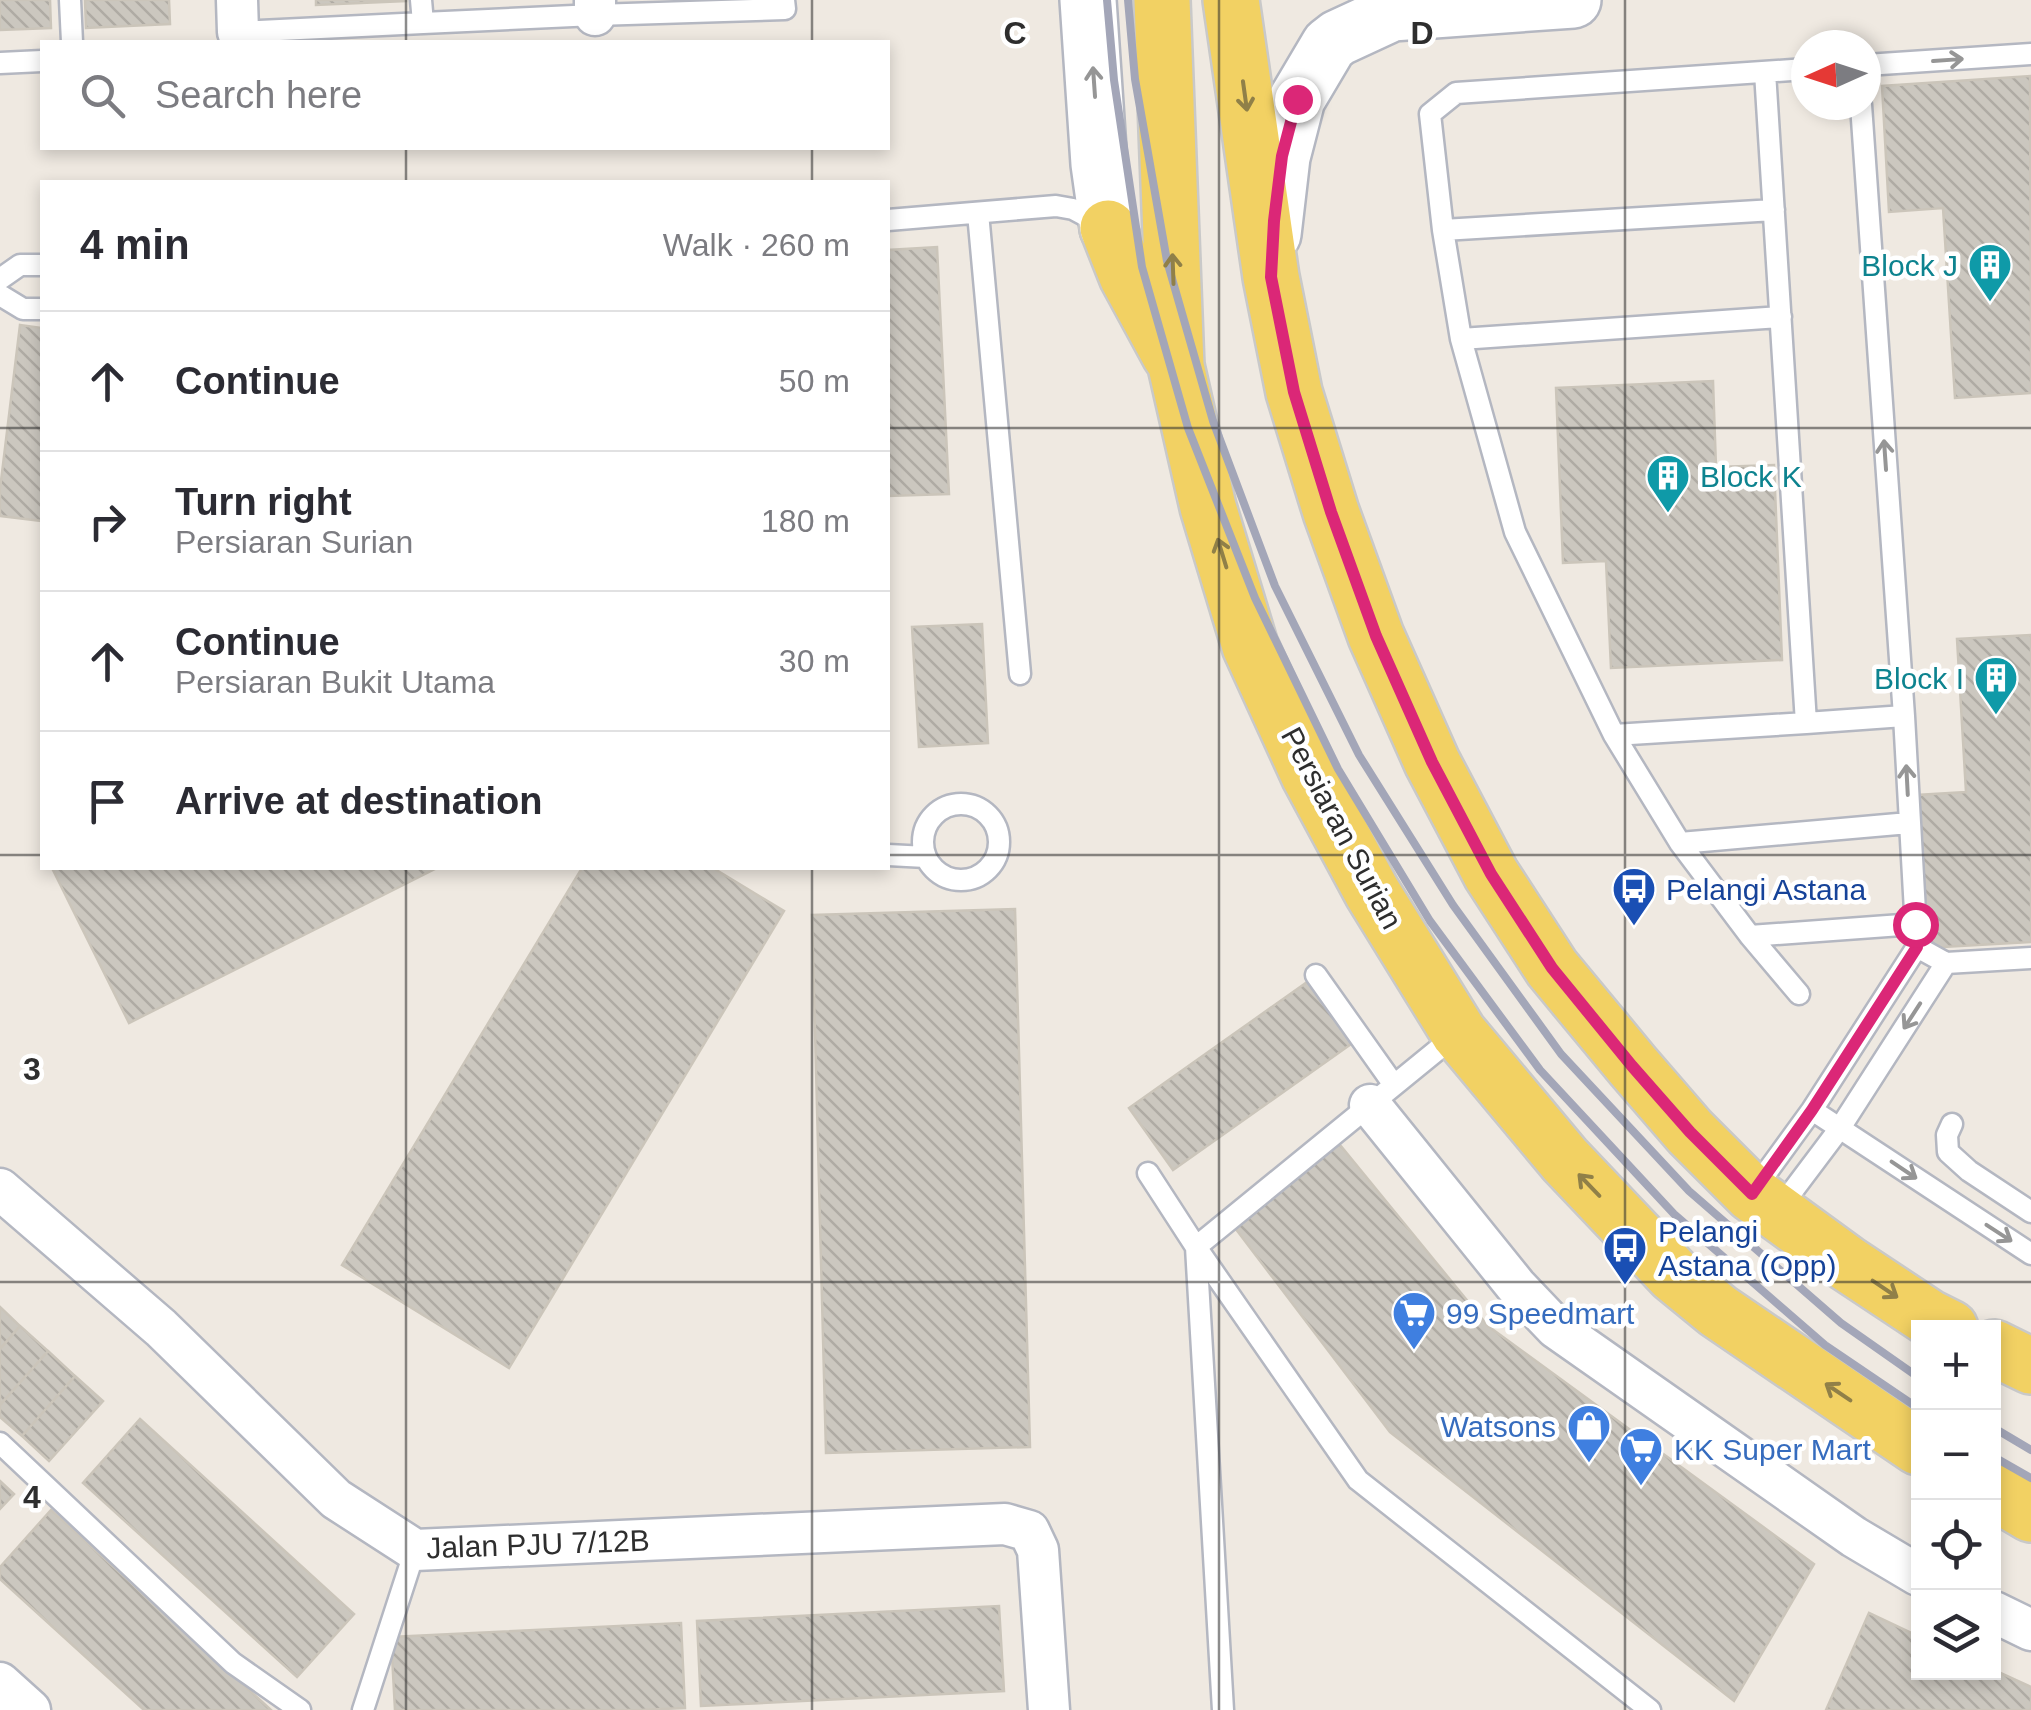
<!DOCTYPE html>
<meta charset="utf-8">
<style>
body{margin:0;font-family:Helvetica,sans-serif;background:#f7f7f7;color:#2b2b33}
.controls{position:absolute;right:30px;bottom:30px;display:grid;overflow:hidden;border-radius:0px;box-shadow:0 5px 15px #0003}
.controls button{width:90px;height:90px;display:grid;place-items:center;padding:0;border:0;border-bottom:2px solid #e1e1e2;background:#fff;color:#2b2b33;font:50px sans-serif}
.compass{position:absolute;left:1791px;top:30px;width:90px;height:90px;border-radius:50%;background:#fff;box-shadow:0 5px 15px #0003;rotate:267deg}
.stop{position:absolute;width:30px;height:30px;margin:-22px;border:8px solid #db2777;border-radius:50%;background:#fff}
.stop.end{background:#db2777;border-color:#fff;box-shadow:0 2px 10px #0008}
.list{margin:0;padding:0;list-style:none}
h2{display:flex;justify-content:space-between;align-items:center;height:130px;margin:0;padding:0 40px;font-size:42px}
h2 small{font-size:32px;font-weight:400;color:#7c7c81}
.list li{display:grid;grid-template-columns:65px 1fr auto;gap:30px;align-items:center;box-sizing:border-box;height:140px;padding:0 40px;border-top:2px solid #e1e1e2}
.list b{display:block;font-size:38px;white-space:nowrap}
.list p{margin:0;font-size:32px;white-space:nowrap;color:#7c7c81}
.list em{font-size:32px;font-style:normal;color:#7c7c81}
.icon{flex:none;width:55px;height:55px;fill:none;stroke:currentColor;stroke-width:2;stroke-linecap:round;stroke-linejoin:round}
.map{position:relative;flex:none;width:2031px;height:1710px;overflow:hidden}
.search{position:absolute;background:#fff;box-shadow:0 5px 15px #0003;left:40px;top:40px;width:850px;height:110px;display:flex;align-items:center;gap:25px;box-sizing:border-box;padding:0 35px;border-radius:0px;color:#7c7c81;font-size:38px}
.panel{position:absolute;background:#fff;box-shadow:0 5px 15px #0003;left:40px;top:180px;width:850px;height:690px;border-radius:0px}
.map>svg:first-child{display:block}
</style>
<div class="map">
<svg width="2031" height="1710" viewBox="0 0 2031 1710">
<defs>
<pattern id="building-back-hatch" width="6" height="6" patternUnits="userSpaceOnUse" patternTransform="scale(2.5)"><rect width="6" height="6" fill="#cbc7bf"/><path d="M-1 5l2 2M0 0l6 6M5-1l2 2" fill="none" stroke="#afaba4"/></pattern>
</defs>
<rect width="100%" height="100%" fill="#efe9e1"/>
<path fill="url(#building-back-hatch)" stroke="#cbc5ba" stroke-width="2.5" d="M0,0h50l1,28 -51,2z
M85,0h84l1,24 -84,4z
M316,0h90v1l-90,4z
M2030,76l1,317 -76,5 -12,-190 -54,4 -7,-126z
M937,247l12,247 -61,2v-246z
M20,325l22,3v193l-42,-5v-27z
M1713,381l3,86 58,-2 8,195 -171,8 -5,-107 -43,2 -7,-175z
M982,624l6,119 -69,4 -7,-120z
M2031,635v307l-105,6 -9,-153 49,-3 -9,-153z
M52,868h385l-308,155z
M582,868h131l71,43 -275,457 -167,-103z
M1015,909l15,538 -204,6 -14,-538z
M1310,980l44,62 -181,128 -44,-62z
M1336,1140l152,186 326,238 -80,137 -344,-269 -158,-208z
M0,1307l20,19 -20,23z
M20,1326l28,25 -48,54v-56z
M48,1351l27,25 -53,60 -22,-19v-12z
M75,1376l28,25 -54,60 -27,-25z
M140,1419l214,195 -57,63 -214,-194z
M0,1481l14,13 -14,15z
M51,1510l220,200h-127l-144,-131v-12z
M999,1606l5,85 -303,15 -4,-85z
M1869,1613l49,23v36h76v-2l37,17v23h-205z
M681,1623l4,85 -45,2h-245l-4,-73z"/>
<g fill="none" stroke-linecap="round" stroke-linejoin="round">
<defs>
<path id="lane" d="M70,0l2,42
M423,23l172,-8 190,-6 -1,-9
M238,32l185,-9 -2,-23
M0,63l42,-2
M1866,65l165,-11
M978,213l42,461
M888,220l168,-14 17,3 28,15
M1443,230l331,-20
M0,279l20,-14h22
M0,295l23,14h19
M1461,339l320,-22
M1806,723l98,-7
M1614,735l192,-12 -41,-651
M923 842a38 38 0 1 1 76 0a38 38 0 1 1-76 0Z
M1680,843l229,-20
M888,855l38,2
M1750,936l165,-12
M1917,947l29,16 85,-5
M1316,975l78,110
M1799,994l-49,-58 -70,-93 -66,-108 -99,-203 -54,-193 -18,-109 -13,-116 26,-21 350,-24
M1812,1110l219,144
M1952,1124l-5,11 1,17 21,19 62,41
M1148,1173l48,74 162,233 292,230
M1753,1191l59,-81 105,-163 -13,-231 -43,-611
M1779,1209l61,-81 106,-165
M0,1443l233,220 67,47
M363,1710l52,-160
M1223,1710l-27,-463 261,-213"/>
<path id="street" d="M237,0l1,32
M595,0v15
M1370,1105l146,181 40,42 298,209 64,38
M0,1189l161,139 175,171 79,51 590,-26 24,7 9,19 11,160
M1994,1612l37,18
M0,1683l30,27"/>
<path id="secondary" d="M1088,0l11,164 9,64
M1273,234l9,-77 15,-58 32,-54 9,-7 54,-25 181,-13"/>
<path id="primary" d="M1162,0l14,366 32,141 42,139 59,129 63,117 87,141 106,127 109,115 44,36 200,136
M1231,0l40,277 23,115 37,120 45,124 56,126 59,112 61,94 81,98 57,66 62,62 96,70 80,53 22,11
M1108,228l19,48 43,79
M1994,1348l37,18
M1994,1492l37,22"/>
</defs>
<use href="#lane" stroke="#b4b7c1" stroke-width="25"/>
<use href="#street" stroke="#b4b7c1" stroke-width="45"/>
<use href="#secondary" stroke="#b4b7c1" stroke-width="60"/>
<use href="#primary" stroke="#c9c9c9" stroke-width="60"/>
<use href="#lane" stroke="#fff" stroke-width="20"/>
<use href="#street" stroke="#fff" stroke-width="40"/>
<use href="#secondary" stroke="#fff" stroke-width="55"/>
<use href="#primary" stroke="#f2d163" stroke-width="55"/>
<path stroke="#a3a6b8" stroke-width="8" d="M1107,0l7,80 28,187 46,161 67,170 83,171 92,152 110,149 134,144 151,131 93,63
M1128,0l7,79 32,182 46,160 62,165 84,169 94,150 108,149 128,137 152,132 77,54
M1994,1428l37,22
M1994,1457l37,21"/>
</g>
<defs><path id="oneway-shaft" d="M-6 0H5M1.5-3L5.5 0L1.5 3" fill="none" stroke-width="1.6" stroke-linecap="round" stroke-linejoin="round" transform="scale(2.5)"/></defs>
<g stroke="#969696">
<use href="#oneway-shaft" transform="translate(1948 60) rotate(-4)"/>
<use href="#oneway-shaft" transform="translate(1094 82) rotate(-94)"/>
<use href="#oneway-shaft" transform="translate(1885 455) rotate(-94)"/>
<use href="#oneway-shaft" transform="translate(1907 780) rotate(-93)"/>
<use href="#oneway-shaft" transform="translate(1912 1016) rotate(123)"/>
<use href="#oneway-shaft" transform="translate(1904 1170) rotate(34)"/>
<use href="#oneway-shaft" transform="translate(1999 1233) rotate(33)"/>
</g>
<g stroke="#908048">
<use href="#oneway-shaft" transform="translate(1245 96) rotate(82)"/>
<use href="#oneway-shaft" transform="translate(1173 269) rotate(-92)"/>
<use href="#oneway-shaft" transform="translate(1222 553) rotate(-107)"/>
<use href="#oneway-shaft" transform="translate(1589 1185) rotate(-134)"/>
<use href="#oneway-shaft" transform="translate(1885 1289) rotate(34)"/>
<use href="#oneway-shaft" transform="translate(1838 1392) rotate(-146)"/>
</g>
<g fill="none" stroke-linecap="round" stroke-linejoin="round">
<path stroke="#db2777" stroke-width="12" d="M1297,99l-15,57 -8,65 -3,56 23,115 37,120 45,124 56,126 59,112 61,94 80,98 58,66 62,62 60,-84 105,-163 -2,-23"/>
</g>
<path fill="none" stroke="#2e2e2e" stroke-width="2.5" stroke-opacity="0.55" d="M406,0v42M812,0v42M1219,0v1710M1625,0v1710M406,148v34M812,148v34M0,428h42M888,428h1143M0,855h42M888,855h1143M406,868v842M812,868v842M0,1282h2031"/>
<defs>
<symbol id="building-pin" viewBox="-11 -11 22 30"><path d="M0 17L-7.5 6A9.5 9.5 0 1 1 7.5 6Z" fill="#0f9aa8" stroke="#fff"/><path d="M-4-6H4V6H1V3H-1V6H-4ZM-2.5-4.3h1.7v1.8h-1.7ZM.8-4.3h1.7v1.8H.8ZM-2.5-1h1.7V.8h-1.7ZM.8-1h1.7V.8H.8Z" fill="#fff"/></symbol>
<symbol id="bus-pin" viewBox="-11 -11 22 30"><path d="M0 17L-7.5 6A9.5 9.5 0 1 1 7.5 6Z" fill="#1a4fb4" stroke="#fff"/><path d="M-5-6H5V4H4V6H2V4H-2V6H-4V4H-5ZM-3.5-4V0h7V-4ZM-3.5 1.2v1.5H-2V1.2ZM2 1.2v1.5H3.5V1.2Z" fill="#fff"/></symbol>
<symbol id="supermarket-pin" viewBox="-11 -11 22 30"><path d="M0 17L-7.5 6A9.5 9.5 0 1 1 7.5 6Z" fill="#3f7fe0" stroke="#fff"/><path d="M-6-5.5h2.5l.6 2H6L4.5 2H-2.5L-4.4-4H-6ZM-1.5 3.2a1.3 1.3 0 1 0 .1 0ZM3 3.2a1.3 1.3 0 1 0 .1 0Z" fill="#fff"/></symbol>
<symbol id="shop-pin" viewBox="-11 -11 22 30"><path d="M0 17L-7.5 6A9.5 9.5 0 1 1 7.5 6Z" fill="#3f7fe0" stroke="#fff"/><path d="M-5-2.5h2.3a2.7 3.5 0 0 1 5.4 0H5L5.5 6h-11ZM-1.5-2.5h3a1.5 2.3 0 0 0-3 0Z" fill="#fff"/></symbol>
</defs>
<g fill-rule="evenodd">
<use href="#building-pin" x="1965" y="240" width="50" height="68"/>
<use href="#building-pin" x="1643" y="451" width="50" height="68"/>
<use href="#building-pin" x="1971" y="653" width="50" height="68"/>
<use href="#bus-pin" x="1609" y="864" width="50" height="68"/>
<use href="#bus-pin" x="1600" y="1223" width="50" height="68"/>
<use href="#supermarket-pin" x="1389" y="1288" width="50" height="68"/>
<use href="#shop-pin" x="1564" y="1401" width="50" height="68"/>
<use href="#supermarket-pin" x="1616" y="1424" width="50" height="68"/>
</g>
<g text-anchor="middle" dominant-baseline="central" stroke-width="9" stroke-linejoin="round" paint-order="stroke">
<g font-size="30" fill="#0d838f" stroke="#fff" text-anchor="end">
<text x="1958" y="265">Block J</text>
<text x="1700" y="476" text-anchor="start">Block K</text>
<text x="1964" y="678">Block I</text>
</g>
<g font-size="30" fill="#2e2e2e" stroke="#fff">
<text transform="translate(1342 828) rotate(62)">Persiaran Surian</text>
<text transform="translate(538 1544) rotate(-2)">Jalan PJU 7/12B</text>
</g>
<g font-size="30" fill="#164399" stroke="#fff" text-anchor="start">
<text x="1666" y="889">Pelangi Astana</text>
<text x="1658" y="1231">Pelangi<tspan x="1658" dy="34">Astana (Opp)</tspan></text>
</g>
<g font-size="30" fill="#366cbe" stroke="#fff" text-anchor="start">
<text x="1446" y="1313">99 Speedmart</text>
<text x="1556" y="1426" text-anchor="end">Watsons</text>
<text x="1674" y="1449">KK Super Mart</text>
</g>
</g>
<g font-size="32" text-anchor="middle" font-weight="bold" fill="#2e2e2e" stroke="#fff" stroke-width="9" stroke-linejoin="round" paint-order="stroke">
<text x="1015" y="44">C</text>
<text x="1422" y="44">D</text>
<text x="32" y="1080">3</text>
<text x="32" y="1508">4</text>
</g>
</svg>
<div class="controls">
<button>+</button>
<button>−</button>
<button><svg class="icon" aria-label="locate" viewBox="0 0 24 24"><circle cx="12" cy="12" r="6"/><path d="M12 2v4M12 18v4M2 12h4M18 12h4"/></svg></button>
<button><svg class="icon" aria-label="layers" viewBox="0 0 24 24"><path d="M12 4l9 5-9 5-9-5zM3 14l9 5 9-5"/></svg></button>
</div>
<svg class="compass" viewBox="-18 -18 36 36"><path d="M0-13l5 13h-10z" fill="#e53935"/><path d="M0 13l5-13h-10z" fill="#7c7c81"/></svg>
<div class="stop" style="left:1915px;top:924px"></div>
<div class="stop end" style="left:1297px;top:99px"></div>
<div class="search"><svg class="icon" aria-label="search" viewBox="0 0 24 24"><circle cx="10" cy="10" r="6"/><path d="M15 15l6 6"/></svg>Search here</div>
<section class="panel">
<h2>4 min<small>Walk · 260 m</small></h2>
<ul class="list">
<li><svg class="icon" aria-label="ahead" viewBox="0 0 24 24"><path d="M12 20V5M6 11l6-6 6 6"/></svg><div><b>Continue</b></div><em>50 m</em></li>
<li><svg class="icon" aria-label="right" viewBox="0 0 24 24"><path d="M7 20v-9h11M14 6l5 5-5 5"/></svg><div><b>Turn right</b><p>Persiaran Surian</p></div><em>180 m</em></li>
<li><svg class="icon" aria-label="ahead" viewBox="0 0 24 24"><path d="M12 20V5M6 11l6-6 6 6"/></svg><div><b>Continue</b><p>Persiaran Bukit Utama</p></div><em>30 m</em></li>
<li><svg class="icon" aria-label="arrive" viewBox="0 0 24 24"><path d="M6 21V4h12l-3 4 3 4H6"/></svg><div><b>Arrive at destination</b></div></li>
</ul>
</section>
</div>
